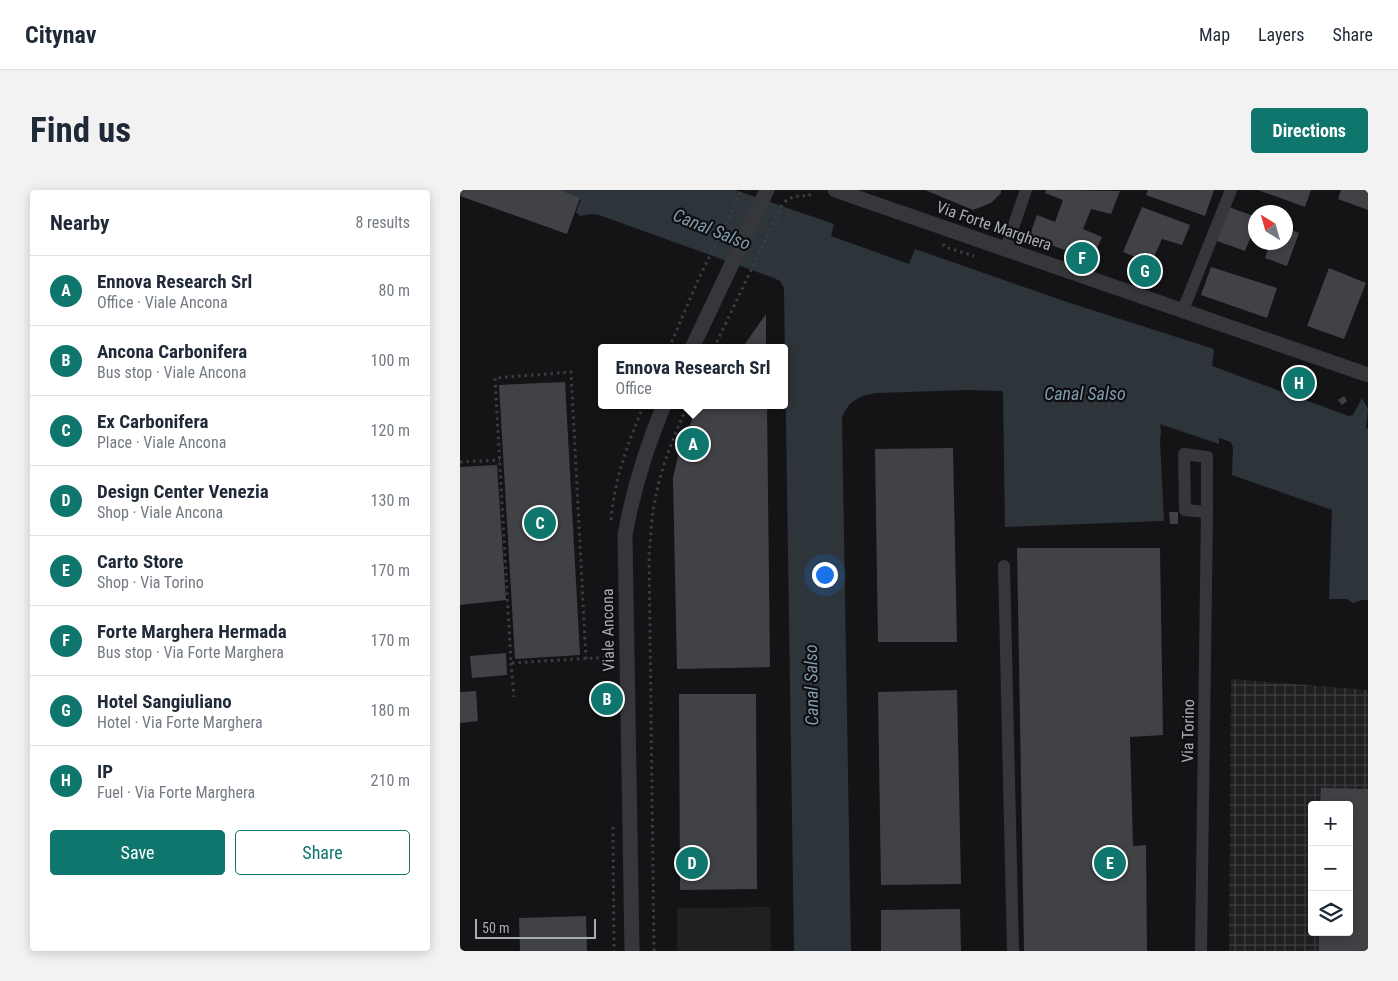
<!DOCTYPE html>
<meta charset="utf-8">
<style>
body{margin:0;font-family:"Roboto Condensed",sans-serif;background:#f2f2f3;color:#1f2937}
.controls{position:absolute;right:15px;bottom:15px;display:grid;overflow:hidden;border-radius:5px;box-shadow:0 2px 12px #0003}
.controls button{width:45px;height:45px;display:grid;place-items:center;padding:0;border:0;border-bottom:1px solid #e0e1e3;background:#fff;color:#1f2937;font:25px sans-serif}
.compass{position:absolute;left:788px;top:15px;width:45px;height:45px;border-radius:50%;background:#fff;box-shadow:0 2px 12px #0003;rotate:323deg}
.scale{position:absolute;left:15px;bottom:12px;width:121px;box-sizing:border-box;padding-left:5px;border:2px solid #a7acb5;border-top:0;font-size:14px;line-height:18px;white-space:nowrap;color:#a7acb5;-webkit-text-stroke:4px #0f0f11;paint-order:stroke}
.you{position:absolute;left:364px;top:384px;width:18px;height:18px;margin:-12px;border:4px solid #fff;border-radius:50%;background:#1a73e8;box-shadow:0 0 0 8px #1a73e833}
.badge{display:grid;place-items:center;width:32px;height:32px;border-radius:50%;background:#0f766e;color:#fff;font-size:16px;font-weight:700}
.pin{position:absolute;translate:-50% -50%;border:2px solid #fff;box-shadow:0 1px 5px #0006}
.popup{position:absolute;left:138px;top:154px;width:190px;height:65px;box-sizing:border-box;display:grid;place-content:center;border-radius:5px;background:#fff;filter:drop-shadow(0 1px 4px #0005);font-size:16px;white-space:nowrap;color:#747a83}
.popup b{font-size:19px;color:#1f2937}
.popup::after{content:'';position:absolute;left:50%;top:100%;margin-left:-10px;border:10px solid transparent;border-top-color:#fff}
.list{margin:0;padding:0;list-style:none}
h2{display:flex;justify-content:space-between;align-items:center;height:65px;margin:0;padding:0 20px;font-size:21px}
h2 small{font-size:16px;font-weight:400;color:#747a83}
.list li{display:grid;grid-template-columns:32px 1fr auto;gap:15px;align-items:center;box-sizing:border-box;height:70px;padding:0 20px;border-top:1px solid #e0e1e3}
.list b{display:block;font-size:19px;white-space:nowrap}
.list p{margin:0;font-size:16px;white-space:nowrap;color:#747a83}
.list em{font-size:16px;font-style:normal;color:#747a83}
.actions{display:flex;gap:10px;padding:15px 20px}
.actions a{flex:1;padding:11px 0;border:1px solid #0f766e;border-radius:5px;text-align:center;font-size:18px;color:#0f766e}
.actions .main{background:#0f766e;color:#fff}
.icon{flex:none;width:28px;height:28px;fill:none;stroke:currentColor;stroke-width:2;stroke-linecap:round;stroke-linejoin:round}
.map{position:relative;flex:none;width:908px;height:761px;overflow:hidden;border-radius:5px}
header{display:flex;align-items:center;gap:30px;box-sizing:border-box;height:70px;padding:0 25px;background:#fff;border-bottom:1px solid #e0e1e3}
header strong{font-size:24px}
nav{display:flex;gap:28px;margin-inline-start:auto;font-size:18px}
.intro{display:flex;align-items:center;justify-content:space-between;box-sizing:border-box;height:120px;padding:0 30px}
h1{margin:0;font-size:35px}
.button{padding:12px 22px;border-radius:5px;background:#0f766e;color:#fff;font-size:18px;font-weight:700}
main{display:flex;gap:30px;padding:0 30px}
aside{flex:1;background:#fff;border-radius:5px;box-shadow:0 2px 12px #0003}
.map>svg:first-child{display:block}
</style>
<header>
<strong>Citynav</strong>
<nav><a>Map</a><a>Layers</a><a>Share</a></nav>
</header>
<div class="intro"><h1>Find us</h1><a class="button">Directions</a></div>
<main>
<aside>
<h2>Nearby<small>8 results</small></h2>
<ul class="list">
<li><span class="badge">A</span><div><b>Ennova Research Srl</b><p>Office · Viale Ancona</p></div><em>80 m</em></li>
<li><span class="badge">B</span><div><b>Ancona Carbonifera</b><p>Bus stop · Viale Ancona</p></div><em>100 m</em></li>
<li><span class="badge">C</span><div><b>Ex Carbonifera</b><p>Place · Viale Ancona</p></div><em>120 m</em></li>
<li><span class="badge">D</span><div><b>Design Center Venezia</b><p>Shop · Viale Ancona</p></div><em>130 m</em></li>
<li><span class="badge">E</span><div><b>Carto Store</b><p>Shop · Via Torino</p></div><em>170 m</em></li>
<li><span class="badge">F</span><div><b>Forte Marghera Hermada</b><p>Bus stop · Via Forte Marghera</p></div><em>170 m</em></li>
<li><span class="badge">G</span><div><b>Hotel Sangiuliano</b><p>Hotel · Via Forte Marghera</p></div><em>180 m</em></li>
<li><span class="badge">H</span><div><b>IP</b><p>Fuel · Via Forte Marghera</p></div><em>210 m</em></li>
</ul>
<div class="actions"><a class="main">Save</a><a>Share</a></div>
</aside>
<div class="map">
<svg width="908" height="761" viewBox="0 0 908 761">
<defs>
<pattern id="industrial-grid" width="8" height="8" patternUnits="userSpaceOnUse" patternTransform="scale(1.25)"><rect width="8" height="8" fill="#202023"/><path d="M0 4h8M4 0v8" fill="none" stroke="#3e3e41"/></pattern>
</defs>
<rect width="100%" height="100%" fill="#141416"/>
<path fill="#202023" d="M310,717l1,44h-94v-43z"/>
<path fill="url(#industrial-grid)" fill-rule="evenodd" d="M771,489l137,11v261h-139zM852,615h37v127h-37z"/>
<path fill="#2d353b" d="M91,0h184l99,34 -3,12 78,28 6,-15 152,53 147,47 -2,17 137,50 4,-1 9,-17 6,11 -2,19 2,1v171h-6l-9,3 -6,-4h-18l3,-89 -100,-35 1,-27 -2,-6 -12,-4v6l-59,-20 1,7 -1,10 4,80 -159,6 -2,-133 -1,-3 -35,-1 -90,3c-17,2 -29,8 -35,25l9,533h-57l-10,-663 -4,-7 -6,-3 -175,-63 -8,-1 -11,2 -4,-4 5,-12z"/>
<path fill="#414246" d="M0,0h99l21,8 -13,36 -107,-38z
M465,0h76v3l-10,10 -18,7z
M586,0l74,1 -9,23 -20,-5 -8,20 19,8 -10,23 -63,-23 8,-22 18,7 8,-22 -18,-7z
M688,0h66l-9,26 -59,-21z
M798,0h53l-6,17z
M881,0h27v20l-30,-11z
M682,17l48,18 -8,20 -20,-6 -10,22 8,4 -6,16 -24,-11 5,-13 -12,-5z
M769,17l27,10v7l-11,27 -28,-10z
M826,38l13,5 -12,33 -22,-8 5,-16h16z
M751,77l66,21 -10,30 -66,-23z
M869,78l37,15 -22,56 -37,-13z
M306,124v34h-24z
M105,192l15,273 -65,4 -16,-274z
M884,206l3,5 -5,4 -4,-5z
M242,215h65l3,262 -93,2 -4,-191 6,-26 13,-32z
M493,258l4,194h-79l-3,-193z
M37,275l9,135 -46,5v-138z
M709,322h9v12h-8z
M557,358h143l3,187 -33,2 3,109 13,-1 1,106h-123z
M46,463l1,22 -35,3 -2,-22z
M497,500l4,194 -80,1 -3,-193z
M16,501l2,30 -18,2v-31z
M219,504h77l1,195 -77,1z
M861,598l47,1v162h-49v-19h30v-127h-29z
M500,719l1,42h-80v-41z
M126,726l1,35h-67l-1,-33z"/>
<g fill="none" stroke-linecap="round" stroke-linejoin="round">
<path stroke="#3c3d41" stroke-width="3" stroke-dasharray="2.5 4" stroke-linecap="butt" d="M483,54l2,3 29,9
M209,158l30,-70 43,-88
M254,158l69,-145c9,-7 15,-8 26,-7l3,-6
M0,272l40,-2
M151,330c4,-43 16,-75 33,-115
M126,469l-15,-287 -76,6 16,285 100,-6
M51,473l3,34
M153,637l1,124
M194,761l-5,-396c2,-17 2,-34 5,-50 6,-35 19,-68 34,-100"/>
<path stroke="#35373a" stroke-width="12" d="M546,58l20,-58
M723,120l48,-120
M544,376l9,385
M741,761l6,-439v-55l-23,-3 1,56 22,2"/>
<path stroke="#35373a" stroke-width="15" d="M375,0l533,185
M232,158l75,-158
M172,761l-7,-416c8,-45 21,-87 39,-130"/>
</g>
<g text-anchor="middle" dominant-baseline="central" stroke-width="4.5" stroke-linejoin="round" paint-order="stroke">
<g font-size="16" fill="#a7acb5" stroke="#0f0f11">
<text transform="translate(534 36) rotate(19)">Via Forte Marghera</text>
<text transform="translate(148 440) rotate(-91)">Viale Ancona</text>
<text transform="translate(728 541) rotate(-89)">Via Torino</text>
</g>
<g font-size="18" font-style="italic" fill="#809bae" stroke="#0f0f11">
<text transform="translate(252 39) rotate(22)">Canal Salso</text>
<text x="625" y="203">Canal Salso</text>
<text transform="translate(351 495) rotate(-91)">Canal Salso</text>
</g>
</g>
</svg>
<div class="controls">
<button>+</button>
<button>−</button>
<button><svg class="icon" aria-label="layers" viewBox="0 0 24 24"><path d="M12 4l9 5-9 5-9-5zM3 14l9 5 9-5"/></svg></button>
</div>
<svg class="compass" viewBox="-18 -18 36 36"><path d="M0-13l5 13h-10z" fill="#e53935"/><path d="M0 13l5-13h-10z" fill="#747a83"/></svg>
<div class="scale">50 m</div>
<div class="you"></div>
<div class="pin badge" style="left:233px;top:254px">A</div>
<div class="popup"><b>Ennova Research Srl</b>Office</div>
<div class="pin badge" style="left:147px;top:509px">B</div>
<div class="pin badge" style="left:80px;top:333px">C</div>
<div class="pin badge" style="left:232px;top:673px">D</div>
<div class="pin badge" style="left:650px;top:673px">E</div>
<div class="pin badge" style="left:622px;top:68px">F</div>
<div class="pin badge" style="left:685px;top:81px">G</div>
<div class="pin badge" style="left:839px;top:193px">H</div>
</div>
</main>
